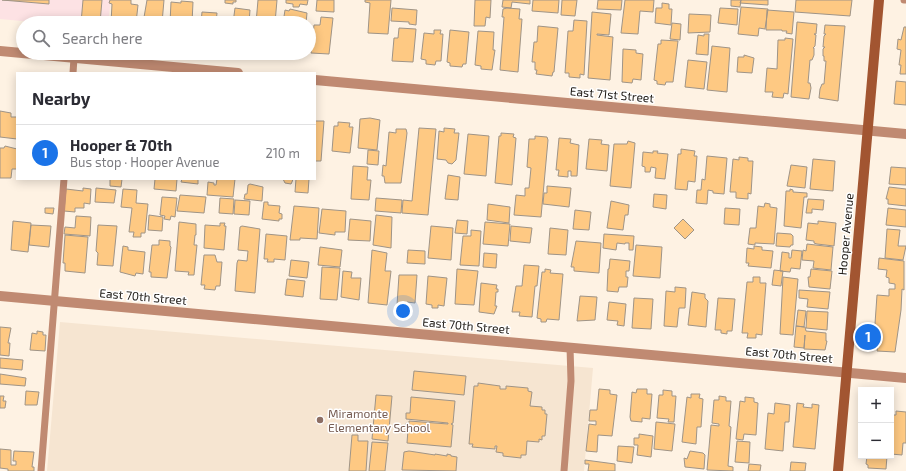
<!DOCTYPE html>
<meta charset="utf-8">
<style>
body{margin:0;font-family:"Exo 2",sans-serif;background:#f2f2f3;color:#2b2b33}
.controls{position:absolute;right:12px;bottom:12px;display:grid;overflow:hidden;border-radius:0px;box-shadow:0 2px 10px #0003}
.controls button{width:36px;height:36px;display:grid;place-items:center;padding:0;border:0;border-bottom:1px solid #e1e1e2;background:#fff;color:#2b2b33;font:20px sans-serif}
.you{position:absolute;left:403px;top:311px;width:14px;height:14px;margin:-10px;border:3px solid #fff;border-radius:50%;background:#1a73e8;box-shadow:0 0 0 6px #1a73e833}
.badge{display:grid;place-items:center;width:26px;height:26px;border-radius:50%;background:#1a73e8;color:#fff;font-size:13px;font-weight:700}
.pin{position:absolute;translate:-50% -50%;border:2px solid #fff;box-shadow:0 1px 4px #0006}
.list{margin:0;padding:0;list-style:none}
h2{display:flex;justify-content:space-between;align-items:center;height:52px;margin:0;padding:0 16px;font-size:17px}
h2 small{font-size:13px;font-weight:400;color:#7c7c81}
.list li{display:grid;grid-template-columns:26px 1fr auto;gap:12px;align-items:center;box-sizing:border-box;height:56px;padding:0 16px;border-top:1px solid #e1e1e2}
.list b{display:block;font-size:15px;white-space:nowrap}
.list p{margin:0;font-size:13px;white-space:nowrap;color:#7c7c81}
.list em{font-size:13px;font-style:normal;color:#7c7c81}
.icon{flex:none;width:22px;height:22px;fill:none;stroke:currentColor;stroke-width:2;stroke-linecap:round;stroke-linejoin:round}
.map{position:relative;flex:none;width:906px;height:471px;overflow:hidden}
.search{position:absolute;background:#fff;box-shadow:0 2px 10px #0003;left:16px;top:16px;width:300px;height:44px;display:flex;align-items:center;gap:10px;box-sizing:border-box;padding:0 14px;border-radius:22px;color:#7c7c81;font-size:15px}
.panel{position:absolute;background:#fff;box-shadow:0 2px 10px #0003;left:16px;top:72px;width:300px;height:108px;border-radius:0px}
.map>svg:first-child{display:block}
</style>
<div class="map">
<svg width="906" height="471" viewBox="0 0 906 471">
<rect width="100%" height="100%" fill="#fef2e3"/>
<path fill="#fde2e4" d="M0,0h111l-3,23h-65l-43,-4z"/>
<path fill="#f6e5d1" d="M60,322l533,46 -9,103h-537z"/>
<path fill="#fec983" stroke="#9f9487" d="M2,0h47v4z
M83,0h19l-2,23h-19z
M110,0h21v4l7,1 -2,18h-25l1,-19 -3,-1z
M147,0h17l-2,23h-19z
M225,0h11v2h-3v2l-8,-1z
M258,0h19l-2,23h-19z
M286,0h22l-1,5 -7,-1 -1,3h-6v-3l-7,-1z
M317,0h17v12l-18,-1z
M365,0h26l-3,34 -20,-1 2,-30 -5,-1z
M475,0h16l-1,18 -4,-1 -1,9h-11z
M503,0h27v4l-18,-2 -1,6 -9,-1z
M533,0h26l-1,13 -26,-2z
M562,0h15l-2,16 -14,-1z
M598,0h24l-1,10 -24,-1z
M625,0h29l-1,12 -13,-1 -2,23 -17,-1z
M731,0h10l-1,7 -9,-1z
M741,0h27v5l-28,-2z
M796,0h56l-2,16 -55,-4z
M181,1l12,1 -1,21h-22l1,-21 10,1z
M662,3l7,1v5h3l-1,16 -16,-2 1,-15h6z
M741,7l27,2 -3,20 -6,-1 -1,8 -20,-2z
M235,8l15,2 -1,13h-16z
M392,8l25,2 -1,15 -7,-1v-2l-18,-1z
M507,8l13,1 -1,10h3l-4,53 -18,-2 4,-53h-2l1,-8z
M720,8l18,1 -1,16 -19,-2z
M290,9l17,4 -1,10h-23l2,-13 4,1z
M767,10l27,2 -2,22 -6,-1 1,-2h-5v-1h-16z
M202,12l15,1 -1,10h-15z
M592,12l19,2 -2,21 -12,-1v1l16,2 -3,43 -22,-2z
M689,14l22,1 -1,17 -22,1z
M321,17l12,1 -4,36 -18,-1 3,-28h6z
M574,20l13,1 -3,54 -4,-1v4l-11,-1v-4h-4l3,-42h5z
M797,22l20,2 -1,10h-2l2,1 -1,11 -2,2h1v7l-2,5h-2l-2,23h2l1,5 -2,11 -18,-2z
M672,23l9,1 -1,16 -10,-1z
M825,25l20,1 -7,75 -19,-3 1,-9 2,-5h2l2,-23h-2v-5h-1v-7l2,-2h-2l1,-11 2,-2h-2z
M538,26l20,2 -4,44h-1l-1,4 -16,-2 1,-4h-2v-8h-3l2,-20h3z
M904,27h2v47h-6l1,-9h-2l2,-15 -4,-1 1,-10 3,1z
M399,28l17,1 -3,33 -21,-1 2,-23h4z
M434,30h7l-1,4h3l-2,27h-5l-1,4 -9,-1v-4l-5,-1 3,-26 10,1z
M450,30l19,2 -3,32h-3l-1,3 -12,-1v-3l-3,-1z
M478,31l16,1 -1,18h2l-3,20 -11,-1v-3l-6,-1z
M704,34h5l-1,21 -12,-1 2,-19 6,1z
M785,38l8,1 -5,55 -4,-1 -1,5 -11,-1 1,-5h-8l2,-24 10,1 1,-29h7z
M661,40l17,1 -5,41h-7l-1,3 -8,-1v-3l-3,-1 4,-36h3z
M712,46l18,2 -3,44 -20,-2z
M623,49l13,1v3l7,1 -2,26 -8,-1 -1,4 -10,-1z
M744,55l10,3 -2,15 -15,-1 1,-15h6z
M688,60l19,2 -3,27 -19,-2z
M896,81l10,1v23l-12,-1z
M0,111l11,2v4h6v22l-17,-2z
M370,118l10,2 -3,30 -19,-2 2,-29z
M315,121h9l-3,40h-6z
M338,122l12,1 -1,4h4l-3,26 -18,-2 2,-25h4z
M419,128l17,1 -8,86 -26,-2 1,-13 9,1z
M444,128l11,1 -1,4h5l-3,27 -4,4 -4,-1 -2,-3 -9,-1 2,-28 5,1z
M396,129h10l1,4 -6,50h-16l-1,-7h-2l1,-11 3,1 3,-34 7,1z
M501,133l13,1 -1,3 3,1 -4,47 -17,-2 4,-47h2z
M468,134l21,2 -3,40 -22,-2z
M535,136l12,1 1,3 -7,77 -27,-2 2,-20 9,1v-8h4l2,-20 -4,-1 2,-28h6z
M559,138l12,1 -1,4 9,2 -2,31h-6v-5h-3v6l-10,-1 1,-6h-3z
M589,139l13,1 -1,4 8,1 -2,26 -21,-2z
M628,141l7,2 -4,45 -21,-2 4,-42h13z
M5,146l12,3v20h-5l-1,9h-11v-30h4z
M681,149l14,2 -1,5h3l-2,26 -7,-1 -1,9 -12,-1 3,-35h3z
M368,150l11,1 -1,14 -11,-1z
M653,151h5l-1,2 11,1 -3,25 -10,-1 1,-10 -5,-1 -1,5h-5v-5l-3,-1 1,-14 10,1z
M707,156l20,2 -3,36 -11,-1v-2l-5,-1 -1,14 -11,-1 1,-13h4l1,-11 3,1z
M739,157l9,1v3h5l-2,33 -3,-1v6l-12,-1v-6h-6l3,-33 6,1z
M813,159l22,2 -2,30 -23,-2z
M791,165l16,2 -2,21 -18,-2z
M353,166l15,1 -1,13h4l-2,20 -18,-1z
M891,167l15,1v17l-17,-1z
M448,175l12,2 -2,23 -13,-1z
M110,179h12l-1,8 -11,-1z
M155,179h22l-1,12 -22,-2z
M182,179h16v5l-17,-2z
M217,179h18l-2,18 -26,-2 1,-13 6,1v2h2z
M283,179h10l-1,3 -1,2 -6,-1z
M296,179h13l-1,14 -13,-1z
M250,184l13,3 -1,14 -18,-2 1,-5h2l1,-9z
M547,186l24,2 -2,19 -26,-3 1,-11h3z
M889,187l17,2v17l-18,-2v-5h-2z
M83,188l8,1 -1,15 -6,-1v5h-9v4l-11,-1 2,-22 17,2z
M96,188l20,2 -2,13 -19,-1z
M123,189l14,1 -1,13 12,1 -3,29h-4v4h-8l1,-5h-5l3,-24 -11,-1z
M790,189l3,1v2l14,1v4h-3l-3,31 -17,-2 2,-35h4z
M654,194l13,1 -1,14 -13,-2z
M180,195l26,2 -2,16 -27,-2z
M162,197l15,1 -2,19 -4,-1 -1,4 -6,-1 1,-3 -5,-1z
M220,198l14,1 -1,15 -14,-1z
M376,198l26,2 -1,13 -26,-2z
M808,199l16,1 -1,10 -11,-1v4h-6z
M235,200l15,1 -1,14 -15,-1z
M611,201l18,4 -1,10h-3l-2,15 -16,-2z
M264,202h4v3l12,1 -1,7 3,1v5h-3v2l-17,-2z
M765,203l5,1v3l7,1 -3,36 -19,-1v2l-7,-1 2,-16h6l2,-22 6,1z
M488,204l22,3 -1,16 -22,-3z
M294,206l25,2 -2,31 -17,-1v2h-10z
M45,208h9l-1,6 -8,-1z
M725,208l15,1 -1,16 -15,-1z
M888,208l18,2v17l-20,-2z
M322,209l24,2 -1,21h-10v3l-16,-2z
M575,210l16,2 -2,18 -16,-1z
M149,215l14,2 -1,14 -14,-1z
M376,215l16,2 -1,31 -18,-3z
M76,216l15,1 -1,19 -26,-2 1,-7 10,1z
M350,219l21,2 -1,20 -22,-1z
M683,219l11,11 -9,9 -11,-11z
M457,220l11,1 -1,13 -12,-1z
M13,221l18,2 -3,29 -17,-2z
M818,221l18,2 -2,23 -17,-2 -3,-1v-2l-8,-1 2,-17 10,1z
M179,222l17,2v11h-1l-1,10h3l-3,30h-6l1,-3 -14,-1z
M485,222l25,2 -2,22 -25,-2z
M220,223h5l-1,3h2l-2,24 -20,-2 1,-23 15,1z
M31,225l20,1 -2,21 -20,-2z
M98,225l19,1 -4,40 -16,-1 1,-12 -2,-2z
M242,226l18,3 -5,64 -20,-2 2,-28 1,-3 9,1 1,-10 -10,-1 2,-23z
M431,226l22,2 -2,32 -23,-2z
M511,226l21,2 -2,15 -20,-2z
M550,228l18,2 -2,25 -18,-1z
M887,229l13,1 -2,16h8l-3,14 -18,-2z
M471,230l10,1 -2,35 -19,-1 3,-29h8z
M777,233l14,1 2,2v9h-2l-1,2 -14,-1z
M266,234l21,2 -2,24 -11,-1v3h-7l1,-3h-4z
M604,234l30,2 -1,14h-4v-7h-4v1l-8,-1 -1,7 -13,-2z
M65,235l23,2 -3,36 -20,-2v-8h-2z
M159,240l11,1v5l1,1 -4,31 -16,-1v-5h-2l3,-27h7z
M576,241l25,2 -2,30 -25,-2v-4h-3z
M807,244l26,3 -2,23 -18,-2 1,-7 -12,-1 1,-10 3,1z
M636,245l26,2 -2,31 -27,-2z
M123,246l5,1v3l17,2 -2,22 -7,-1 -1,3 -15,-4z
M754,246l8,1v3l11,1 -2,17 -23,-2 1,-3h-3l1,-15 7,1z
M320,247l22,3 -2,17 -22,-2z
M372,250l15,3 -2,18h6l-4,34 -19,-2z
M408,250l17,1v13l-18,-1z
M792,250l10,1 -2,18 -9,-1 -1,4 -10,-1 2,-19 7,1v5h2z
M484,253l13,1 -1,14 -13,-1z
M204,255h11l2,7h5l-2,24h-4l-1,4 -11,-1 1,-4h-4z
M879,258l25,3v29l-2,-1 -1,21 -6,42 -18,-1 2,-12 -5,-1 3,-43 12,1v-7h6v-5l-6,-1v-5l-3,-1 1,-7 -9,-1z
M610,259l20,2 -1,10h-3v6h2l-1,10h-8l-1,5 -11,-1 1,-22h1z
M291,260l18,2 -2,16 -18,-2z
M524,265l15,1 -2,20h-2l-3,31 -13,-1 1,-4h-8l4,-26h6z
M322,267l18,1 -3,32 -17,-1z
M457,269l21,2 -4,34 -19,-1z
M545,269l6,1 -1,3 13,1 -4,46 -12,-1 -1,3h-5v-3l-4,-1 5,-46h3z
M811,269l21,2 -2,18 -21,-2 -1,-10h2z
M774,270l9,1 -2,15 -9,-1z
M343,271l9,1 -1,6h10l-2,22 -18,-3z
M399,275h18l-2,28 -8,-1v4l-10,-1z
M428,276l19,2 -3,28 -6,-1v3h-6v-3l-6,-1z
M753,277h7v6h6l-4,52 -6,-1v4h-9l1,-5h-6l5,-51h6z
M783,277l15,2 -5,56 -13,-1z
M287,279l18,2 -2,16 -18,-2z
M481,283l16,2 -1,4h2v3h-2l-1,14h2l-3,8 -15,-2z
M675,287l11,1 -1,20h-6l-2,19 -13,-1 2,-35 9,1z
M799,290l31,2 -2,17 -21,-2 1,-8 -9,-1z
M692,292l13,2v4l3,3 -2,26 -18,-2z
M580,296l17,1 -2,23 -18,1z
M634,298l19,1 -2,30 -19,-1z
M718,298l17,1 -3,32h-5v3l-6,-1v-3h-6z
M609,302l17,2 -2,22 -7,-1 1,-4 -11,-1z
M798,310l8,1 -2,16 -8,-1z
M807,311l21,1 -1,18 -21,-2z
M796,326l9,1 1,4 20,2v8h1l-2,9 -21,-1 1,-14 -1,13 -10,-1z
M0,327l11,1 -3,15h2l-1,13 -9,-1z
M37,331l6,1v3h3l-1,16 -15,-1 2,-17 5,1z
M0,358l23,2 -1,10 -22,-2z
M414,371l52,5 -2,19 -52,-5z
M0,374l26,4 -1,8 -25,-2z
M478,383l22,3v3h6v-3l22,2v3l4,1 -2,14 12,1v3h3v4h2l-2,22h-3v4l-3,-1v3l-12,-1 -1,14h-5v3l-18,-2v-3l-7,-1 1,-6h-2v3l-23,-2 1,-3h-4l5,-58h4z
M599,389l11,1v4l7,1 -5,41 -14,-1 -1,17 -11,-1 3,-27 7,1v-4h-7l1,-11h7z
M637,389h10v5h5l-2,25 -8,-1v4l-11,-1 -1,-4 2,-25 4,1z
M663,390l9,1v5h4l-2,26h-6l1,-3 -12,-1 2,-23h4z
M26,391l13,1 -2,13h-12z
M691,394h9l-1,4 4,1 -2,28h-4l-1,17 -14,-2 5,-45 4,1z
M376,395l16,1 -4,45 -16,-2z
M0,396h4l-1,5h3l-1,7h-5z
M719,396l7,1v4h5l-2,25 2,1 -3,39 5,1v4l-26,-1 4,-45 8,1v-2l-7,-1 2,-23h5z
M411,397l44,4 -2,22 -2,1 2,1 -2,22 -44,-4 1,-13h-3l1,-7 3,1v-3l39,3v-1l-42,-4v-6h4z
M745,397l9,1v4l4,1 -2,32 -12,-1 -1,6 -7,-1 4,-38 5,1z
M775,403l15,2 -1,17h-4l-2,29 -18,-2 3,-36 6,1z
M797,403l7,1 -1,3 9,1v-4l7,1 -4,44 -22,-2z
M896,411l10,1v31h-3l-1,12 -11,-1 2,-39h3z
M656,422l19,2 -3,27 -18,-2z
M639,434l14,2 -2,21 -14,-2 1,-10h-4v-7h5z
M352,435h6v6h10l-2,30h-17z
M737,441l13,1 -1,21 -14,-1z
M372,442l16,1 -3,28h-16z
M618,446l16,1 -2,16 -15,-2z
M0,449l11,1v15h5v-4h-3l1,-10 20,1 -2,15h2v4h-26v-2l-8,-1z
M409,451l26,4v-1l12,2v-2l4,1v1l6,1 -1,14 -54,-1 2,-18z
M690,451l13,2 2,2 -1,14 -19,-2 -1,-9 3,1z
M867,456h20l-1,13 -18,-1v-3l-2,-1z
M585,460l30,4v7h-27l1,-7h-4z
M791,462l15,1 -1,8h-15z
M749,464l12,1 -1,6h-12z"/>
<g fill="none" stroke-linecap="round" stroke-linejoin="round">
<path stroke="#c08a72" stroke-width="7" d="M904,0h2
M73,73l1,-15
M41,471l23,-292
M564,471l7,-90 -1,-34"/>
<path stroke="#c08a72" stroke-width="10" d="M0,51l238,22
M315,80l591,54
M0,296l906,82"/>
<path stroke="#a25531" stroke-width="10" d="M838,471l41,-471"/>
</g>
<circle fill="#8d6e63" stroke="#fff" stroke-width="1.5" cx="320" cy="420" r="4"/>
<g text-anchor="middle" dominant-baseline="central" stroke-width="3" stroke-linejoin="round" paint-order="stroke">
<g font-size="12" fill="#1d1914" stroke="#fff">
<text transform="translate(612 94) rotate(5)">East 71st Street</text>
<text transform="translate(845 234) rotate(-85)">Hooper Avenue</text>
<text transform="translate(143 296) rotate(5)">East 70th Street</text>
<text transform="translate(466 325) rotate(5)">East 70th Street</text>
<text transform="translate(789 354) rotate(5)">East 70th Street</text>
</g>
<g font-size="12" fill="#785e54" stroke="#fff" text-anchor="start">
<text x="328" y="413">Miramonte<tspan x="328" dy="14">Elementary School</tspan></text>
</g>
</g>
</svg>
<div class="controls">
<button>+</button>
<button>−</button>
</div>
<div class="you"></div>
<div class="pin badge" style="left:868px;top:337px">1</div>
<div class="search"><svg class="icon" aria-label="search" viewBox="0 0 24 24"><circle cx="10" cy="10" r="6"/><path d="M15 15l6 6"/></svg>Search here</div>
<section class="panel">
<h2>Nearby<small></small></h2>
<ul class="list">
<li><span class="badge">1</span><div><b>Hooper &amp; 70th</b><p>Bus stop · Hooper Avenue</p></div><em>210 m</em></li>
</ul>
</section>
</div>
